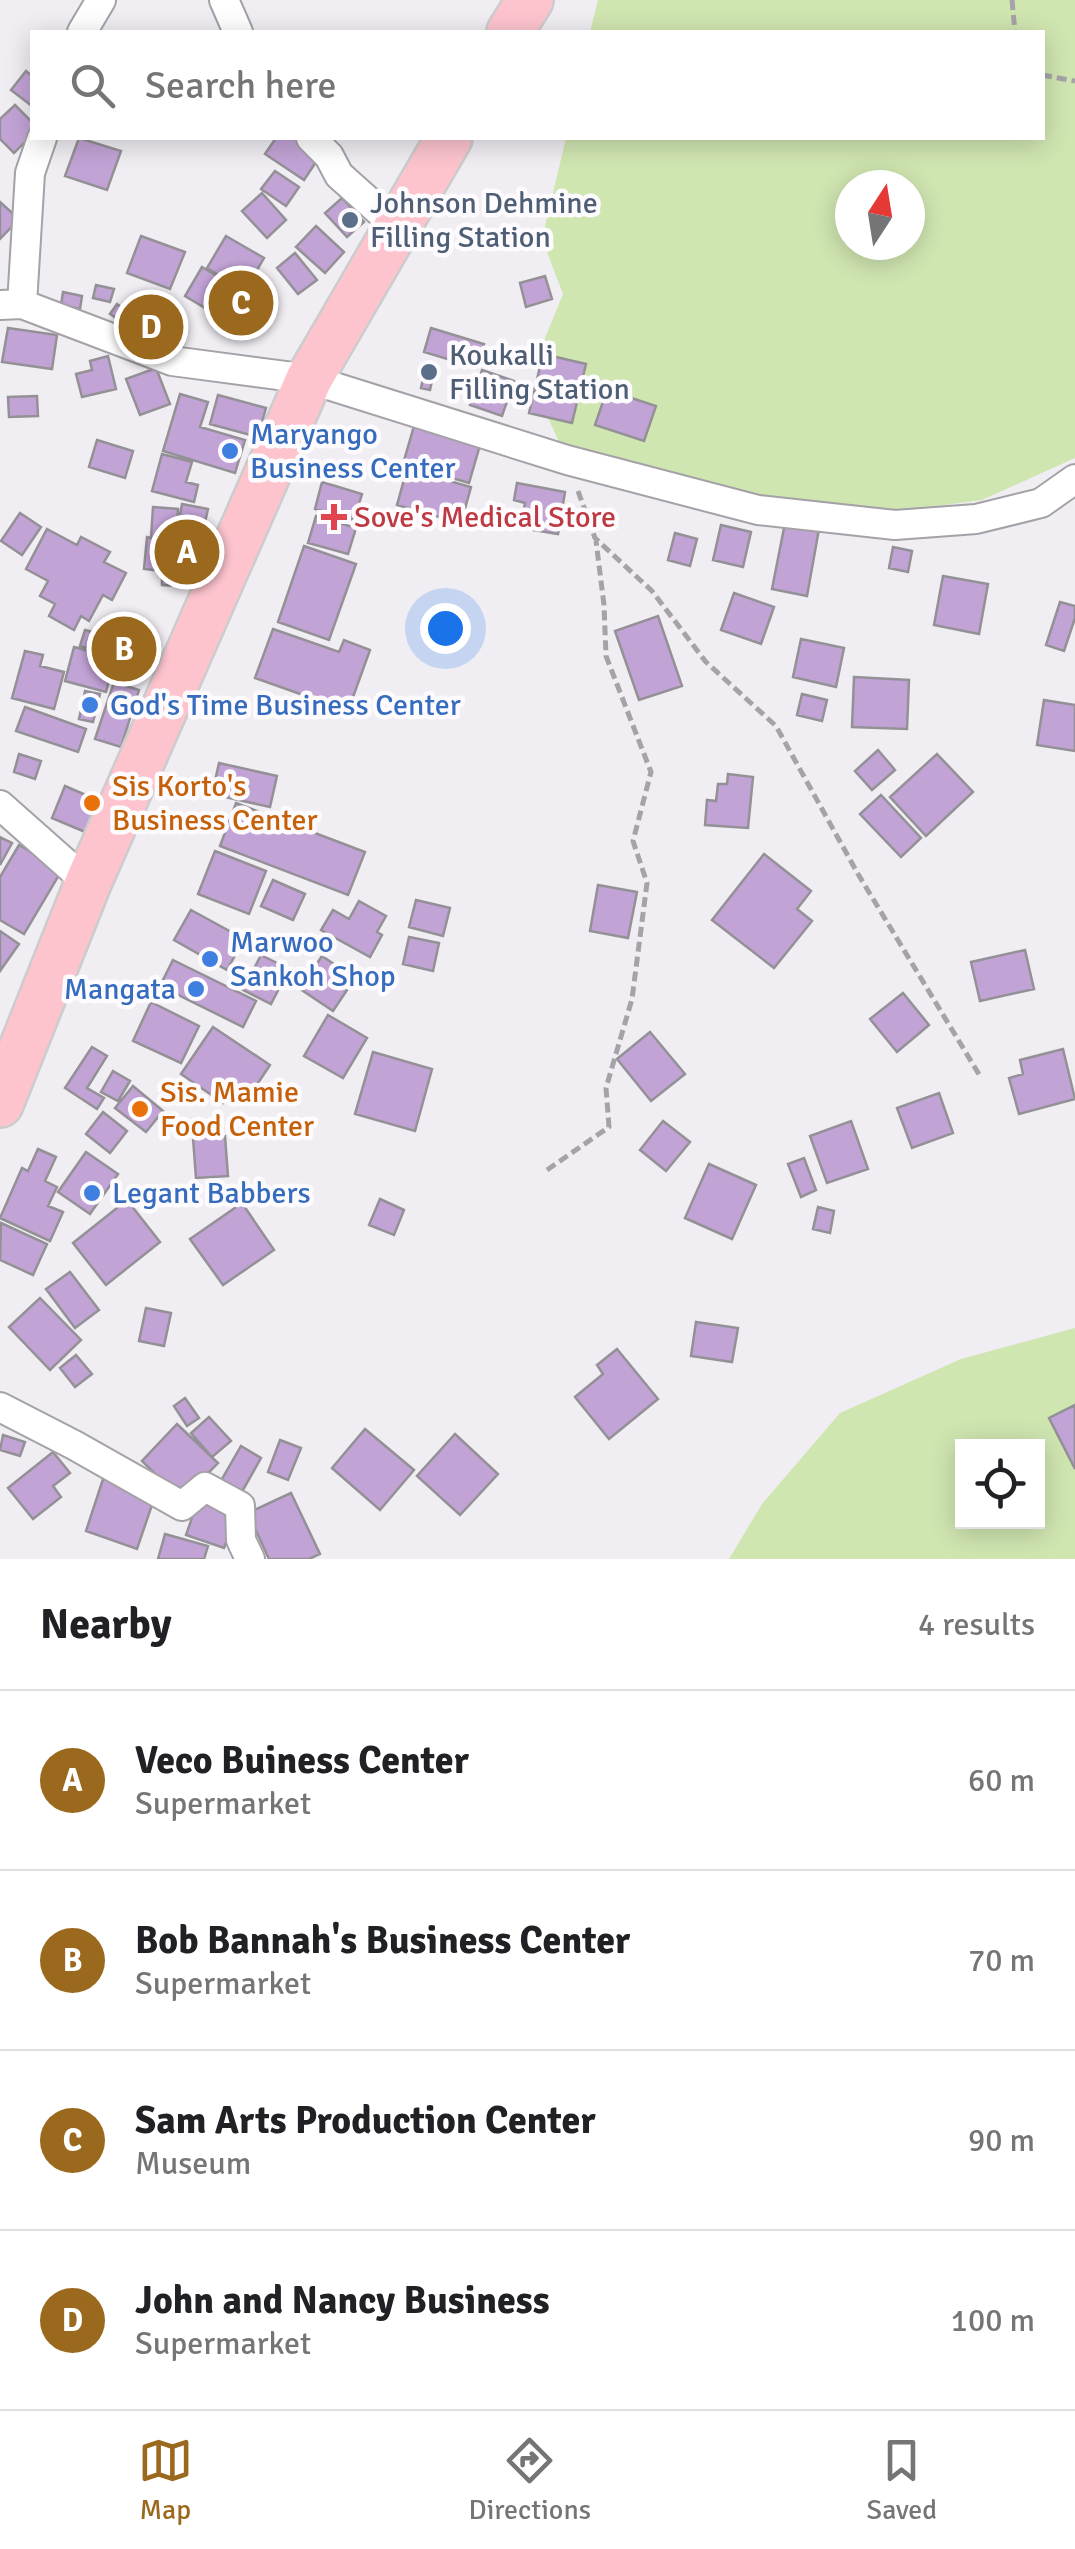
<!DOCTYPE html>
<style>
body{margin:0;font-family:Signika,sans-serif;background:#f6f6f6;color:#202124}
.controls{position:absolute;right:30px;bottom:30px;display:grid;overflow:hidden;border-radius:0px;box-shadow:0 5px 25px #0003}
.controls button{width:90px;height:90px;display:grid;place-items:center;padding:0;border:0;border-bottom:2px solid #e0e0e0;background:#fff;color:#202124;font:50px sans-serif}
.compass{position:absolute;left:835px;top:170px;width:90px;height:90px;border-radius:50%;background:#fff;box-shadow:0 5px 25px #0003;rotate:12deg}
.you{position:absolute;left:445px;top:628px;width:35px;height:35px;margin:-25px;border:8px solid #fff;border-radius:50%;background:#1a73e8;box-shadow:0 0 0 15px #1a73e833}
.badge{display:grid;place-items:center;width:65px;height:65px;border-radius:50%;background:#9b691d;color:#fff;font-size:32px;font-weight:700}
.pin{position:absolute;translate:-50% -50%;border:5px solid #fff;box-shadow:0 2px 10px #0006}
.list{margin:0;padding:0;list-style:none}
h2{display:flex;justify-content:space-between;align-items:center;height:130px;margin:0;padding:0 40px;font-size:42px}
h2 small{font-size:32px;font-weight:400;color:#757577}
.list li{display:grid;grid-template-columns:65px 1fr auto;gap:30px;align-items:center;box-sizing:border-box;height:180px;padding:0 40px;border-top:2px solid #e0e0e0}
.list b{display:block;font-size:38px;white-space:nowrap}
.list p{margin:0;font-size:32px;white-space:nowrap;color:#757577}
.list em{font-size:32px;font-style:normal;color:#757577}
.icon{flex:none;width:55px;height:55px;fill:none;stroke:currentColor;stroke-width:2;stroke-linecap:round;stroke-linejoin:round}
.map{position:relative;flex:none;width:1075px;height:1559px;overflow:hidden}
.search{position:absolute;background:#fff;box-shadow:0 5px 25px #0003;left:30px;right:30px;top:30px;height:110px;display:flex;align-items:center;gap:25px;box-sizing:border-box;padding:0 35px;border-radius:0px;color:#757577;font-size:38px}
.sheet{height:850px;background:#fff}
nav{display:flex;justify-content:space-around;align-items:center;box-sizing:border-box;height:140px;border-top:2px solid #e0e0e0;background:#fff;font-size:28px;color:#757577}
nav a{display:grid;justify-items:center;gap:5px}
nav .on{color:#9b691d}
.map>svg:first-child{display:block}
</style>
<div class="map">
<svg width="1075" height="1559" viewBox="0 0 1075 1559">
<rect width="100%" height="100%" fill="#f0edf3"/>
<path fill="#d0e6b1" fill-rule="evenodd" d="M598,0h477v458l-93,42 -96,13 -134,-9 -187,-49 -21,-46 -1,-66 20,-49 -21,-55 24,-101h476v-106h-452zM850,185h60v60h-60z
M1075,1328v231h-346l33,-55 78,-91 121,-54zM962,1446h76v76h-76z"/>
<path fill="#c2a3d6" stroke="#949196" stroke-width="2.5" d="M26,71l6,5v30l-21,-16z
M15,105l17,17v13l-18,18 -14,-14v-20z
M79,138l42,13 -14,39 -42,-14z
M276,138h23l23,15 -18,27 -39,-26z
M275,171l24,16 -13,19 -25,-17z
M262,193l24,27 -19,18 -25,-27z
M342,198l22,24 -17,15 -22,-24z
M0,202l19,17 -19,20z
M316,226l28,26 -19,21 -29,-26z
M141,236l44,16 -15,37 -43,-16z
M226,236l38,22 -19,33 -38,-23z
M295,253l22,27 -19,14 -21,-26z
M202,267l57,34 -17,29 -57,-34z
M545,276l7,23 -26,8 -6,-24z
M96,285l18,4 -4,13 -17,-4z
M63,292l19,4 -2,13 -19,-4z
M117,304l11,8 -6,10 -12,-8z
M145,304l30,23 -19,23 -29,-24z
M8,328l49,7 -5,34 -50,-7z
M431,328l53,16 -7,24 -53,-16z
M543,354l43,10 -14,59 -43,-10z
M108,356l8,33 -34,8 -6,-23 16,-4 -2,-9z
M426,365l9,2 -5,23 -9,-2z
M156,368l14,36 -30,11 -14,-36z
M482,370l32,11 -12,35 -32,-11z
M607,390l49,16 -12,35 -49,-16z
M180,394l28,8 -8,25 45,13 -10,33 -72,-22z
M218,395l48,13 -8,29 -48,-13z
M37,396l1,20 -29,1 -1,-20z
M414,426l66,19 -11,38 -66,-19z
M97,440l36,11 -8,27 -36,-11z
M162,454l30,8 -6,20 12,3 -4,17 -42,-11z
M407,469l64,18 -10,36 -64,-18z
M322,482l40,12 -8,26 -39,-11z
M517,483l48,9 -7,42 -37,-6 4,-25 -11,-3z
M182,504l26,5 -5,22 -25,-5z
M153,507l25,2 -2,28 20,1 -2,39 -14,-1v10l-18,-1v-14l-18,-2 3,-32 4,1z
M20,513l21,14 -19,28 -21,-14z
M316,516l40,12 -8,26 -40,-11z
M785,523l34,6 -12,67 -35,-7z
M721,525l30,7 -8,35 -30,-7z
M47,529l30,16 4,-8 29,15 -6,10 22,11 -14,27 -9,-5 -14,26 -8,-5 -7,14 -25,-14 6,-12 -15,-8 8,-15 -22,-12z
M675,533l22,6 -7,27 -22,-6z
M304,546l52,18 -27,76 -51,-18z
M893,547l19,4 -4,21 -19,-4z
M943,576l45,8 -9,50 -45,-9z
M734,593l40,14 -13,37 -40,-14z
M1060,602l15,4v12l-11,33 -18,-6z
M658,616l24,70 -43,14 -24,-69z
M273,629l66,23 5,-12 26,10 -22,61 -93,-33z
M85,630l46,12 -5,17 -46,-13z
M801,639l43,9 -8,39 -43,-10z
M74,647l41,11 -9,34 -41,-11z
M25,651l18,4 -3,11 24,6 -10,37 -42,-11z
M854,677l55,3 -2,49 -55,-2z
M114,682l25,8 -18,57 -26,-8z
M85,691l15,3 -7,28 -14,-3z
M802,694l25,6 -5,21 -25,-6z
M1044,700l31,5v46l-38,-6z
M25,707l61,22 -8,23 -62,-21z
M878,750l17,20 -23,20 -17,-19z
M19,754l22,7 -6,18 -21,-7z
M937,754l36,38 -47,44 -36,-39z
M219,763l58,13 -7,31 -58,-13z
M728,774l25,3 -5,51 -43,-3 2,-25 9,1 2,-17h9z
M65,786l46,20 -14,31 -45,-19z
M881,795l40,43 -20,19 -41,-43z
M236,803l129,49 -17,43 -128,-49z
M0,837l12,6 -12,22z
M19,845l43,25 -38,64 -24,-14v-43z
M215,851l51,20 -17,43 -51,-20z
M764,854l47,37 -14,18 15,12 -38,47 -62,-48z
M273,880l32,14 -12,26 -32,-14z
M598,885l39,7 -9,46 -38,-7z
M416,900l34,8 -7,28 -34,-9z
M359,901l27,15 -9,16 5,3 -12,22 -49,-27 12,-20 16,9z
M191,910l53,29 -17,31 -53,-30z
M0,931l19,13 -19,27z
M409,937l30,6 -6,28 -30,-7z
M1025,950l9,39 -54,12 -9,-39z
M261,955l28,14 -18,35 -28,-14z
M322,956l33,22 -22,33 -33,-22z
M173,960l83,41 -13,26 -83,-41z
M903,993l26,32 -32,27 -27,-33z
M151,1002l48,24 -18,37 -48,-22z
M328,1015l39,23 -24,40 -39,-22z
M213,1027l57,38 -22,33 -15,-10 -10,15 -42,-29z
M650,1032l35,42 -34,27 -34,-42z
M92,1047l15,9 -20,32 17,10 -7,11 -32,-21z
M1063,1049l12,50 -56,15 -10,-36 14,-4 -3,-14z
M373,1052l59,17 -17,62 -60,-17z
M113,1071l17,10 -12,20 -17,-9z
M133,1086l30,25 -17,21 -31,-24z
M939,1093l14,40 -41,15 -15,-40z
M103,1112l24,19 -17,22 -24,-19z
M663,1121l27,21 -24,29 -26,-21z
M851,1121l17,48 -41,14 -17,-47z
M225,1136l3,40 -32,2 -3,-40z
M38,1149l18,8 -11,24 12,6 -9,19 15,6 -13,29 -50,-23 22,-50 6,3z
M86,1152l32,22 -28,40 -32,-22z
M804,1158l12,32 -15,7 -13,-33z
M709,1164l47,21 -24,54 -47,-21z
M380,1199l24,11 -10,25 -25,-10z
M127,1200l33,42 -54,43 -33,-42z
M242,1203l32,47 -51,35 -33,-46z
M818,1207l16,4 -4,22 -17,-4z
M1,1223l46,21 -14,31 -33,-15z
M70,1272l29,38 -24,18 -29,-39z
M40,1298l41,42 -31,30 -41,-43z
M146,1308l25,5 -7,33 -25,-5z
M696,1322l42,6 -6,34 -41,-6z
M617,1349l41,50 -49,40 -34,-42 28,-23 -6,-9z
M76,1355l16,19 -17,13 -15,-19z
M185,1398l14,20 -12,8 -13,-20z
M1075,1405v64l-26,-51z
M209,1417l22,24 -19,16 -21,-24z
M177,1424l41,39 -36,37 -40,-39z
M365,1429l49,41 -34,40 -48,-42z
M455,1434l43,40 -38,41 -43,-39z
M3,1435l22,7 -5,14 -20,-6z
M280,1440l21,8 -13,32 -20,-8z
M241,1446l20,12 -22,39 -21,-11z
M53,1452l17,21 -17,13 8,11 -28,22 -25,-31z
M103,1479l52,17 -18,53 -51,-18z
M291,1493l29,61 -11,5h-40l-21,-46z
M199,1498l39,13 -14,37 -38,-13z
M165,1534l43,12 -4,13h-46z"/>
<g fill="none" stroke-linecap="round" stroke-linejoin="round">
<defs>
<path id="street" d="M224,0l14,32
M82,32l19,-32
M311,138l18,18 10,19 58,52
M22,304l8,-131 12,-35
M0,305l22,-1 150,57 137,18 258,81 191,50 137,15 81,-6 65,-16 34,-24
M0,805l88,78
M0,1407l74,38 108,61 23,-19 35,19 1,34 9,19"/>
<path id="primary" d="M510,32l20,-32
M0,1104l88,-221 221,-504 140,-241"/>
</defs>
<use href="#street" stroke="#a4a1a7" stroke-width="32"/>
<use href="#primary" stroke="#cdcccd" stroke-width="50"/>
<path stroke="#a6a3a8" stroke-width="5" stroke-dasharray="10 5" stroke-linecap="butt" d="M1012,0l3,32
M1042,75l33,6
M578,491l17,47 57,53 54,71 70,64 82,148 122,202
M547,1170l62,-43 -3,-39 26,-89 15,-116 -14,-42 18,-69 -45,-116 -2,-51 -8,-64"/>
<use href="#street" stroke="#fff" stroke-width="28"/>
<use href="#primary" stroke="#fdc4ce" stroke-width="45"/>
</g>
<g fill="#5c6f8a" stroke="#fdfbfe" stroke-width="4">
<circle cx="350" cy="220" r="10"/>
<circle cx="429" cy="372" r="10"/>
</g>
<g fill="#3f7fe0" stroke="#fdfbfe" stroke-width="4">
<circle cx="230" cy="451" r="10"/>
<circle cx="90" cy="705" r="10"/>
<circle cx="210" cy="959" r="10"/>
<circle cx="196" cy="989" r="10"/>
<circle cx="92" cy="1193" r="10"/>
</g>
<path fill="#e0444e" stroke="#fdfbfe" stroke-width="4" d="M329 502h10v10h10v10h-10v10h-10v-10h-10v-10h10z"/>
<g fill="#e8710a" stroke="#fdfbfe" stroke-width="4">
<circle cx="92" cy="803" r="10"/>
<circle cx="140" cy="1109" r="10"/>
</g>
<g text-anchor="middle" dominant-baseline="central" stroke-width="9" stroke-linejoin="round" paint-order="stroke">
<g font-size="30" fill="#4e5e75" stroke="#fdfbfe" text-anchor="start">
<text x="370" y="203">Johnson Dehmine<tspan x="370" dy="34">Filling Station</tspan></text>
<text x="449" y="355">Koukalli<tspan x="449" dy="34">Filling Station</tspan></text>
</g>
<g font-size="30" fill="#366cbe" stroke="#fdfbfe" text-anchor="start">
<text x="250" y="434">Maryango<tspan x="250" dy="34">Business Center</tspan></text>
<text x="110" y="705">God's Time Business Center</text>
<text x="230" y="942">Marwoo<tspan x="230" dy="34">Sankoh Shop</tspan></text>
<text x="176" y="989" text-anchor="end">Mangata</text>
<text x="112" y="1193">Legant Babbers</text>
</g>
<g font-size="30" fill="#be3a42" stroke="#fdfbfe" text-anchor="start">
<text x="354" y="517">Sove's Medical Store</text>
</g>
<g font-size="30" fill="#c56008" stroke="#fdfbfe" text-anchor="start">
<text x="112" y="786">Sis Korto's<tspan x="112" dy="34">Business Center</tspan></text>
<text x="160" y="1092">Sis. Mamie<tspan x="160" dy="34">Food Center</tspan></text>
</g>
</g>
</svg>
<div class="controls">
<button><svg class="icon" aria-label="locate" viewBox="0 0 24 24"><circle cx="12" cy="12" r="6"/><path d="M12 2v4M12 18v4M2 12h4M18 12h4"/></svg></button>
</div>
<svg class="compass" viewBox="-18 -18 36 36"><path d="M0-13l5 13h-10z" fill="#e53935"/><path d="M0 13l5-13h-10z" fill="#757577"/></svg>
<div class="you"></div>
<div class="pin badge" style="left:187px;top:552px">A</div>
<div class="pin badge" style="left:124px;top:649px">B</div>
<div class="pin badge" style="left:241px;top:303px">C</div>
<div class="pin badge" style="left:151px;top:327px">D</div>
<div class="search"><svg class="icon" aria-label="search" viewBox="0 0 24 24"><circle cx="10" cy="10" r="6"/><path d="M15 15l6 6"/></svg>Search here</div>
</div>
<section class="sheet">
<h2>Nearby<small>4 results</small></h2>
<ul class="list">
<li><span class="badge">A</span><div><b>Veco Buiness Center</b><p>Supermarket</p></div><em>60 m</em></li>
<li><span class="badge">B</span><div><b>Bob Bannah's Business Center</b><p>Supermarket</p></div><em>70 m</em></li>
<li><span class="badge">C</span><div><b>Sam Arts Production Center</b><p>Museum</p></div><em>90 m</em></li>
<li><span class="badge">D</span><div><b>John and Nancy Business</b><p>Supermarket</p></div><em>100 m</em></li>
</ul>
</section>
<nav>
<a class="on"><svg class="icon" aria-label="map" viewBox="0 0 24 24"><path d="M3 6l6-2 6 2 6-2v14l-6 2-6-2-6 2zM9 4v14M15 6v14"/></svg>Map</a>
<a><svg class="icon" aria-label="directions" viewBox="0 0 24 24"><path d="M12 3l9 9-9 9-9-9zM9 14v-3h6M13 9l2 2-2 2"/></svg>Directions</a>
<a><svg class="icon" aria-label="saved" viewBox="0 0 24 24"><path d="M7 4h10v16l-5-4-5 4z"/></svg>Saved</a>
</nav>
